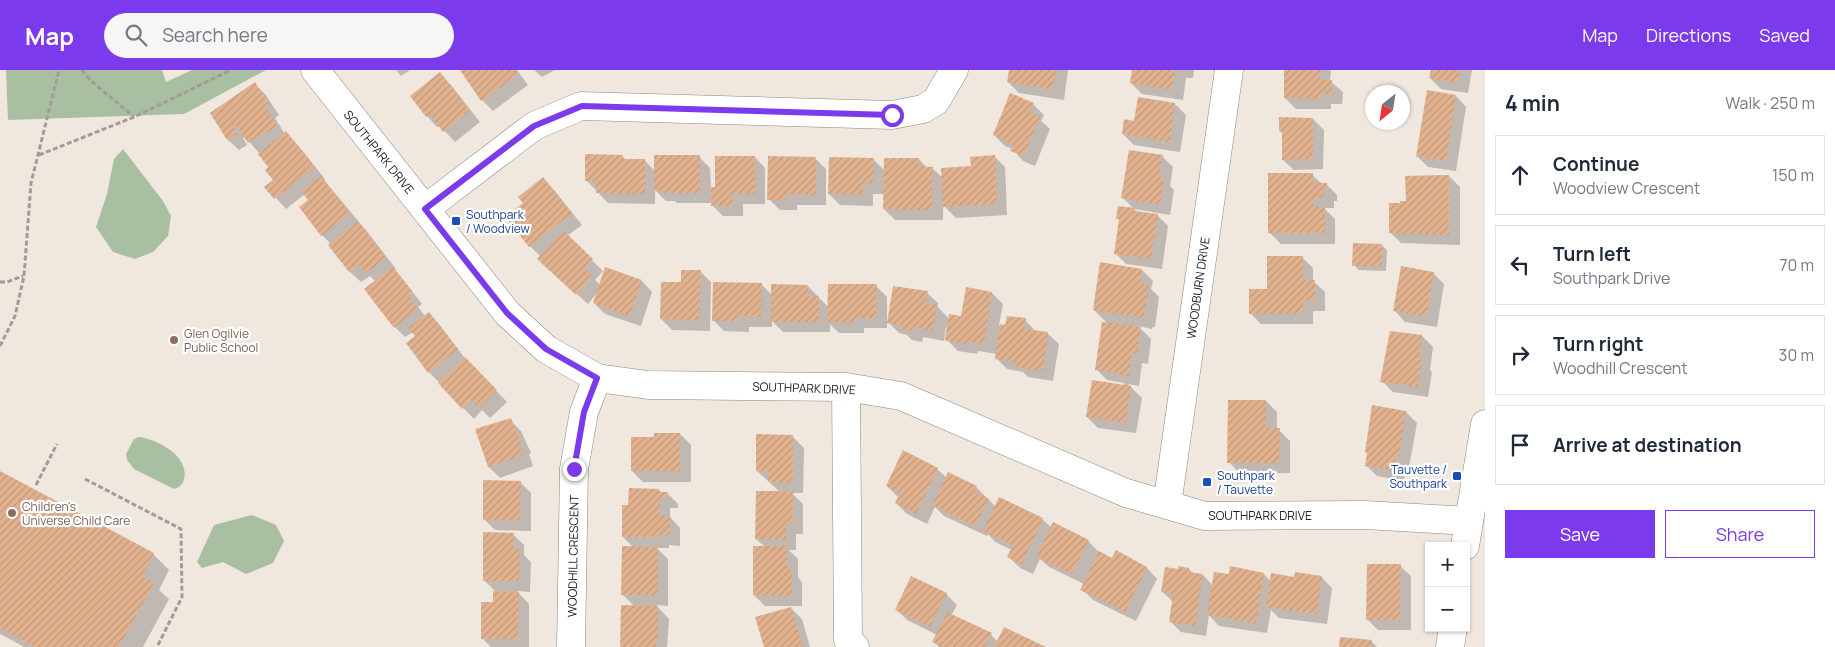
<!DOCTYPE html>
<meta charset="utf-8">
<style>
body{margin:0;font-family:Manrope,sans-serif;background:#f6f6f7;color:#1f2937}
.controls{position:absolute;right:15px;bottom:15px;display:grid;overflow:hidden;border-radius:0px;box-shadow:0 1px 4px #0004}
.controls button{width:45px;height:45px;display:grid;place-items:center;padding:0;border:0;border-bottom:1px solid #e0e1e3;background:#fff;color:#1f2937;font:25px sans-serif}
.compass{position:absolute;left:1365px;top:15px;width:45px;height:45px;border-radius:50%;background:#fff;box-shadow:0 1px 4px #0004;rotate:210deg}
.stop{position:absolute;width:15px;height:15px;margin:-11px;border:4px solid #7c3aed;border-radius:50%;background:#fff}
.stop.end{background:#7c3aed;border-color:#fff;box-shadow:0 1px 5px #0008}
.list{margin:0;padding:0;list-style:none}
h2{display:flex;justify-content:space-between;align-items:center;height:65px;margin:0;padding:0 20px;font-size:21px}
h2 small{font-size:16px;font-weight:400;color:#747a83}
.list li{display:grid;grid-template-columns:32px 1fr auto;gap:15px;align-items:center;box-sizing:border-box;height:80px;margin:0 10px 10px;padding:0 10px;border:1px solid #e0e1e3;border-radius:0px}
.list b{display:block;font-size:19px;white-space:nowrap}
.list p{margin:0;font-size:16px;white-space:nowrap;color:#747a83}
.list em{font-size:16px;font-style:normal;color:#747a83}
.actions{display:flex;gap:10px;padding:15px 20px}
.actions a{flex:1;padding:11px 0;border:1px solid #7c3aed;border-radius:0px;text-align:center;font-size:18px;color:#7c3aed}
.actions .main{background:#7c3aed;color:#fff}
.icon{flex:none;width:28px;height:28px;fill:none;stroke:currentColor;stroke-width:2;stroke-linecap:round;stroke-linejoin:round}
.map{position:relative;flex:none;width:1485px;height:577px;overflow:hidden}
header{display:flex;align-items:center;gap:30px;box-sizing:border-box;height:70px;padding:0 25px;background:#7c3aed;color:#fff}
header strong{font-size:24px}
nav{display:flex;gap:28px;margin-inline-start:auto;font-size:18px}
.search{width:350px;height:45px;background:#f6f6f7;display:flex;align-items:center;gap:12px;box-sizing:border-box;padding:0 18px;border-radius:28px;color:#747a83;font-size:19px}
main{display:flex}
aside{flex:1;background:#fff}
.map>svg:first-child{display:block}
</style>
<header>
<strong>Map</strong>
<div class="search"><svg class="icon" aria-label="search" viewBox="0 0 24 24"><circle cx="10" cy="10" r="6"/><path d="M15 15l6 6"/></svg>Search here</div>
<nav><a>Map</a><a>Directions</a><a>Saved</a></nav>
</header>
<main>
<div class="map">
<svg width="1485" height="577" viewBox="0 0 1485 577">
<defs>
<pattern id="building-hatch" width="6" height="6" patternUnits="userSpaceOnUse" patternTransform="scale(1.25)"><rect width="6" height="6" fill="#e2b28f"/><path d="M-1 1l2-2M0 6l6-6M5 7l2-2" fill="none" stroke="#c2997b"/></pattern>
</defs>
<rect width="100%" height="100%" fill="#f0e7df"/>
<path fill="#a8c0a1" d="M6,0h156l4,12 26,-12h74l-82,44 -176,6z
M123,79l40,52 8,15 -3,20 -15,16 -18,7 -22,-7 -17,-25 11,-33 7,-35z
M139,367c12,1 35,12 41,23 7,9 7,27 -6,29l-40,-20 -7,-9 -1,-6 8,-15z
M252,445l24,10 8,16 -11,22 -27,11 -23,-12 -21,6 -5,-6 17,-37z"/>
<path fill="#0003" d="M396,0h14l-9,6z
M462,0h55l11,15 -35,26 -11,-11z
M534,0h21l-13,7z
M1010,0h58l-4,30 -45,-7 -11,-11z
M1139,0h55l-1,8h-7l-3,22 -41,-6 -11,-11z
M1285,0h46l-1,11 13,11 -1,12h-11v5h-35l-11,-11z
M1432,0h40l-4,23 -27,-4 -11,-11z
M440,4l11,11 29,37 -25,20 -15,-16 -3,1 -10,-11z
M254,13l11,11 14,21 -4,3 10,16 1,-1 11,11 28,35 -1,1 45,54 27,35 -1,1 27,34 -4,3 7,9 3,-3 11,11 28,37 40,41 -17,16 -8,-8 -8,9 -45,-47 -13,-36 -3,-4 -8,5 -10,-10 -19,-45 -6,-6 -9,6 -11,-10 -19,-28 -9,-9 -12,-35 -5,-6 -19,15 -20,-22 9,-7 -5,-13 -10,-13 -15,-17 -2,1 4,7 -8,5 -11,-10 -17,-27z
M1456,26l10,11 -10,64 -28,-4 -11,-11z
M1033,34l11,11 -3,6 9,8 -15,37 -12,-5 -11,-12 -7,-3 -11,-11z
M1175,34l11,11 -6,37 -46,-7 -11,-11 12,-12z
M1313,49l11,11 -1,39 -29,1 -11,-10v-26l-3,-3z
M622,86l5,5h18l11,11 43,-15 11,11 1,20h6l38,-31 10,11v36h-22v12h-20l-11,-11v-2h-35l-2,-2h-9l-11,-11v14l-47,-1 -22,-23z
M994,86l11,11 2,48 -51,3 -13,-13v15h-48l-11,-11 1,-15h-12v12l-33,-1 -11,-11 44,-35 12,12 34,-12 8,9h5l11,10 29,-10z
M1162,86l11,11 -3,19 4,4 -4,25 -36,-6 -11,-11z
M815,88l11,11v36h-29v5h-17l-11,-11z
M1312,105l10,9h4l11,11v6h-3v7h-10l11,11v25h-54l-11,-11z
M1449,106l11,11v58l-59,-2 -11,-11 17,-30z
M543,109l11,11 28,35 -15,11 36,35 -8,9 5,5 42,-4 10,11 -11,34 -36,-12 -11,-11 3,-10 -9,11 -38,-34 -9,-13 -11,-11 -5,-43z
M1134,139l3,3 20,3 11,11 -6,43 -36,-5 -11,-11 5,-32 -2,-3z
M1382,175l5,5 -1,21 -27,-1 -5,-5z
M1302,187l11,11v13l12,11v19h-12v13h-52l-11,-11 19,-23z
M1142,200l11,11 -2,8 8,8 -4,30h-2l-1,2 -14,-3 13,13 -3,25 -6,-1 -3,23 -11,-2 14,14 -6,35 -38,-5 -11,-11 37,-31v-3l-17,-3 -10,-10 11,-46 -14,-14z
M700,201l11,11 -1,49 -38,-1 -11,-11 21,-36z
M1433,203l11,11 -7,43 -32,-5 -10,-11z
M761,214l11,11 36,-9 20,21 48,-21 11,11v31h-23v5h-25l-9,-9v8h-47l-11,-11v6h-23v5l-25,-1 -11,-11z
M927,223l11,10v4l11,12 13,-2 30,-24 11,11 -4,21 7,2 19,-7 11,12 12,2 11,10 -6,37 -25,-4 -5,-5 -16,-3 -11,-11 1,-4 -19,-3 -1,3 -19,-3 -11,-11 1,-12 -2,-1 -2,14 -21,-4 -1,5 -10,-2 -5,-5 -8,-2 -10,-10z
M1422,266l11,11 -3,23 2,2 -4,25 -35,-5 -11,-11z
M1266,331l11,11v18h2l11,11v32h-51l-10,-11z
M1406,342l11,11 -8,44h-3l-2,14 -27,-5 -11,-11z
M510,350l11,11 10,22 -2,1 4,12 -33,12 -11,-11 -13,-37z
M680,364l11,11v37h-48l-11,-11 23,-32z
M793,367l11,11 -1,45h-11l11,11v30h-7v16h-7l9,9v18l4,5v24h-37l-11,-11 11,-48 -9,-8 24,-47 -23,-21z
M937,399l10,9 29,9 20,20 46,12 10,9 36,13 11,11 14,7 34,9 10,11 -21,42 -43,-21 -11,-11 2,-5 -35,-17 -9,-8 -7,15 -13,-6 -11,-11 3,-7 -17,-8 -7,-8 -1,2 -43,-20 -9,-9 -8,17 -20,-10 -11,-11 2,-6 -11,-11z
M0,403l153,81 16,16 -10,20 10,9 -26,48h-119l-24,-13z
M520,412l11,11v38l-36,-1 -11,-11z
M659,420l3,3h5l11,11v4h-8v9l10,11v18l-11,-1v3h-12l11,11v47l-12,-1 13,14 -2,28h-46l14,-40 -13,-13 12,-46 -11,-11 7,-31z
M513,464l11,11v10l7,7 -1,30 -13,-1 12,13v43h-38l-9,-9 12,-35 1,-12 -11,-11z
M1400,496l11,10v54h-33l-11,-11z
M1189,499l4,5 10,1 10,11 17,-10 34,-2 7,8 24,-4 26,-1 11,11 -5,36 -48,-6 -8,-8 -4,23 -48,-7 -10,-11 -3,21 -25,-4 -11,-11 3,-19 -11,-11 17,-21z
M946,524l11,11 -6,11 40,19 7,7 45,5h-104l-5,-5 3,-7 -30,-15 -11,-11z
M791,538l11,11 8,28h-45z
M1371,571l6,6h-37z"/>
<path fill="url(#building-hatch)" d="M460,0h56l3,4 -38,27z
M1009,0h47l-3,20 -46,-8z
M1132,0h43l-3,20 -42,-7z
M1284,0h36v10h12v14h-12v5l-36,-1z
M1431,0h29l-2,13 -29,-5z
M440,2l30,39 -27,21 -13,-18 -4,3 -16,-21z
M255,12l14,22 -4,3 12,19 -29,17 -12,-18 -3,2 4,7 -10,6 -17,-27z
M1427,20l29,5 -10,66 -30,-4z
M1010,23l24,10 -4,10 10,4 -16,39 -14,-5 3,-7 -20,-9z
M1138,27l37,6 -5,39 -48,-8 2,-15 10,2z
M1279,47l34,1v41l-31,1v-28l-3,-1z
M286,61l29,36 -41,32 -10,-12 9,-7 -8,-10 3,-3 -10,-13z
M1129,80l34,5 -4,22 5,1 -4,27 -39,-7z
M585,84l38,1v4h22v35l-49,-1v-12h-11z
M654,85h46v38h-35v-2h-11z
M995,85l2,49 -54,3 -2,-39 30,-2 -1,-9z
M715,86h40v38l-22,-1 -1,13h-21v-19h4z
M768,86l48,1v38l-30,-1v6h-19z
M829,87l45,1 -1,25h-10l-1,12 -34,-1z
M886,88h33v8l14,1 -1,43 -49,-1 1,-50z
M1268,103h45v10h14l-1,7h-3l1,8h-11v9h12v26h-57z
M1443,105h6v60l-60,-2v-30h11v-2h6l-1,-25z
M321,106l29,37 -29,23 -22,-29 9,-7 -7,-9z
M543,107l29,36 -43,34 -24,-30 18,-14 -5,-6z
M1118,136l17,2 -1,3 24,3 -7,45 -37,-5 5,-35h-3z
M358,151l28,37 -20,15 -7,-8 -10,7 -21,-27z
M564,161l29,28 -9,9 8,8 -16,19 -39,-36z
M1353,173l29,1v22h-30z
M1267,186h36v24h12v21h-12v12l-54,1v-25h18z
M1100,192l42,7 -2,14 9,2 -5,32 -2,-1v2l-49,-8z
M1401,196l33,6 -8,45 -33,-6z
M393,197l20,25 -5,4 10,13 -24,19 -30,-39z
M605,197l37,13 -12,36 -37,-13z
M681,200h20l-2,50 -39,-1 1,-37h20z
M713,212l49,1 -1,34 -23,-1v5h-26z
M771,214l37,1v11h11v26h-48z
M828,214h49l-1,34h-22l-1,5 -26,-1z
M893,216l35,5 -2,13 11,1 -4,26 -21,-4v4l-12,-2 1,-4 -14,-2z
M966,217l26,5 -8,52 -17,-3v3l-21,-3 -1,-2 4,-25 12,2z
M429,242l29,37 -30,24 -22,-30 9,-7 -7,-8z
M1007,246l19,2 -2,11 24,3 -5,39 -27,-4 1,-5 -22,-3 5,-35 5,1z
M1102,252l39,5 -4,27 -5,-1 -3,23 -34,-6z
M1390,261l32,4 -3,25h3l-4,27 -38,-5z
M465,287l32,33 -18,18 -8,-8 -9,9 -24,-26z
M1092,310l39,6 -5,37 -40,-6z
M1228,330h38v28h14l-1,35h-52z
M1372,335l34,6 -7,46h-3l-2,13 -29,-4 2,-13 -2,-1z
M511,348l10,25h-2l4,12 -35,12 -13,-38z
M654,363h26v38h-49v-34h23z
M756,364l37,1v48l-25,-1v-11h-12z
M903,380l35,18 -22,46 -21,-11 5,-10 -14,-7z
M0,401l154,82 -12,23 12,7 -35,64h-83l-36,-19z
M948,402l29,14 -3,5 15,8 -14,27 -43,-21z
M483,410l38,1 -1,40 -37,-1z
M629,418l30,1v3h9l-1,6h-7l-1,17 11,1v19h-11v2h-37v-32h6z
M756,421h37v32l-7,1v16l-31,-1z
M999,427l44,21 -21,46 -15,-7 6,-12 -30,-14z
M1053,452l36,18 -17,34 -36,-17z
M483,462l31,1v16h6l-1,32h-36z
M622,476l36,1 -1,48h-36z
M753,476h34v24h5v26l-39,-1z
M1116,480l31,17 -22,45 -45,-22 19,-39 13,7z
M1367,494h34l-1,56h-34z
M1178,496l11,2v4l14,2 -8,52 -26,-4 4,-28 -12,-2 4,-25 13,2z
M1230,496l34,7 -8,50 -49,-8 7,-43 15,2z
M1295,502l27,4 -5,38 -51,-7 5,-34 23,4z
M911,506l36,17 -17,34 -35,-17z
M493,521l26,1 -1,47h-37v-37h12z
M621,535l37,1v36h-2v5h-36z
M791,537l12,40h-39l-9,-30z
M947,542l45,21 -7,14h-43l-10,-5z
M1004,557l42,20h-52z
M1340,567l32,3 -1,7h-32z"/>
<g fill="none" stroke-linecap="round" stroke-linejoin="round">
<defs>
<path id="minor" d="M315,0l192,243 39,36 51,29 51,7 198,2 55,9 225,97 79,23 160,-1 104,6
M425,139l109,-83 47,-20 311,9 31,-6 13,-8 18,-31
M846,317l2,253 7,7
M1167,435l62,-435
M1465,476l20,-122
M571,577l3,-178 10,-57 13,-34
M1450,577l3,-19"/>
</defs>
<use href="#minor" stroke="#8d857e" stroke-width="29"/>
<path stroke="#a29c96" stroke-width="3" stroke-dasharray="5 2.5" stroke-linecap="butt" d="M82,0l9,11 43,36
M39,85l95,-38 97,-47
M0,212h7l16,-6
M0,276l15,-30 9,-40 7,-93 28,-113
M85,409l96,50 1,68 -25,50
M36,415l21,-41"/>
<use href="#minor" stroke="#fff" stroke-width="28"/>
</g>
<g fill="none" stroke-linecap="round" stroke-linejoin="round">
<path stroke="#7c3aed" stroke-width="6" d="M574,399l10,-57 13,-34 -51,-29 -39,-36 -82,-104 109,-83 48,-20 310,9"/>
</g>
<g fill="#1a4fb4" stroke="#fff" stroke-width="2">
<rect x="451" y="146" width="10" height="10" rx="2.5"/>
<rect x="1452" y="401" width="10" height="10" rx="2.5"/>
<rect x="1202" y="407" width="10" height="10" rx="2.5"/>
</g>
<g fill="#8d6e63" stroke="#fff" stroke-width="2">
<circle cx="174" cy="270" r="5"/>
<circle cx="12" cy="443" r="5"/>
</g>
<g text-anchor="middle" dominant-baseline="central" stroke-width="4.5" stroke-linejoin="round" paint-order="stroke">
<g font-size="12" fill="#24211e" stroke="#fff">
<text transform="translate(379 82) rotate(51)">SOUTHPARK DRIVE</text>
<text transform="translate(1198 218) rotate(-82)">WOODBURN DRIVE</text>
<text transform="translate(804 318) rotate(2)">SOUTHPARK DRIVE</text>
<text x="1260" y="445">SOUTHPARK DRIVE</text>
<text transform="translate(573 486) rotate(-89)">WOODHILL CRESCENT</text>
</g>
<g font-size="12" fill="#164399" stroke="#fff" text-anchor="start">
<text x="466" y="144">Southpark<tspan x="466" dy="14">/ Woodview</tspan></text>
<text x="1447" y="399" text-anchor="end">Tauvette /<tspan x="1447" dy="14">Southpark</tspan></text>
<text x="1217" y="405">Southpark<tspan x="1217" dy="14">/ Tauvette</tspan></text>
</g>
<g font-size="12" fill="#785e54" stroke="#fff" text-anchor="start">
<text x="184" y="263">Glen Ogilvie<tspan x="184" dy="14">Public School</tspan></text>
<text x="22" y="436">Children's<tspan x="22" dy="14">Universe Child Care</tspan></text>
</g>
</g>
</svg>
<div class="controls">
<button>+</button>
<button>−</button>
</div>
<svg class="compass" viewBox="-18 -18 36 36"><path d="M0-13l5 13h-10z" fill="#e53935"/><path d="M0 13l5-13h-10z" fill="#747a83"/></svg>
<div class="stop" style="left:892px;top:45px"></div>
<div class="stop end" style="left:574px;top:399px"></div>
</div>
<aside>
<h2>4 min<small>Walk · 250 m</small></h2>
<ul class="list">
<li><svg class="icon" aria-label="ahead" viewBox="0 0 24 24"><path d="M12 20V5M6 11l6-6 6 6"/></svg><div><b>Continue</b><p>Woodview Crescent</p></div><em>150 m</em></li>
<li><svg class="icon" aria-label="left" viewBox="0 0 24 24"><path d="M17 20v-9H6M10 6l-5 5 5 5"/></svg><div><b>Turn left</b><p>Southpark Drive</p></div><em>70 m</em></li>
<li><svg class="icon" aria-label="right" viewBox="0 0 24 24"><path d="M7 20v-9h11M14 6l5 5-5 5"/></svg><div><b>Turn right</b><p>Woodhill Crescent</p></div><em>30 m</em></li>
<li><svg class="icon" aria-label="arrive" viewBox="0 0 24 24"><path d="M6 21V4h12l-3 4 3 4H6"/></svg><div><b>Arrive at destination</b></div></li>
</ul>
<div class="actions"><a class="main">Save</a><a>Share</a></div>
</aside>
</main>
